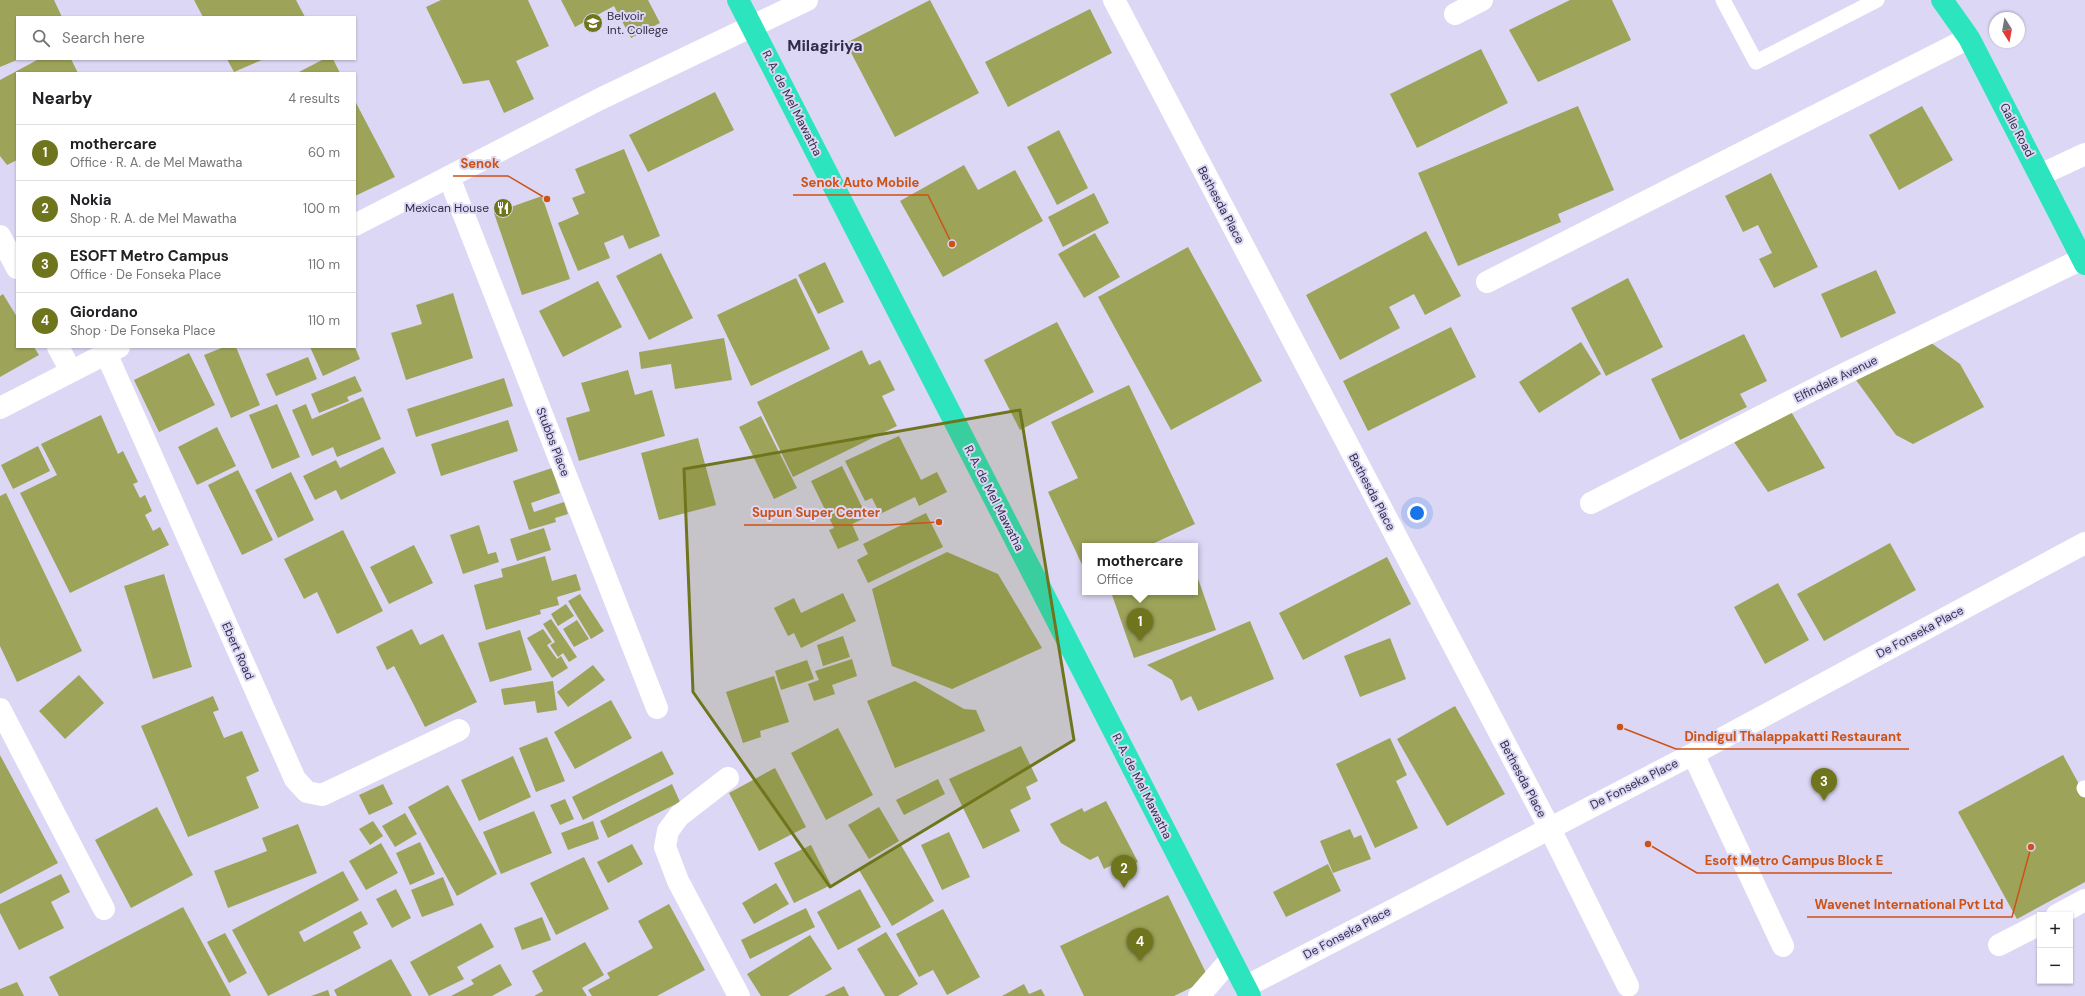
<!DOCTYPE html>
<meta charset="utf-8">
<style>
body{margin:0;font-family:"DM Sans",sans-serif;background:#f2f2f2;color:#202124}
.controls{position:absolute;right:12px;bottom:12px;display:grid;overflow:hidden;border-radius:0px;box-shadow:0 1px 3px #0004}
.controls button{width:36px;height:36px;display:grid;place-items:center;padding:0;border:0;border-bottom:1px solid #e0e0e0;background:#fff;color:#202124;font:20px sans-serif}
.compass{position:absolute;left:1989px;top:12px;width:36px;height:36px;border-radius:50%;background:#fff;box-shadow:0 1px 3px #0004;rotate:169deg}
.you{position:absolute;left:1417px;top:513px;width:14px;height:14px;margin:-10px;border:3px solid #fff;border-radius:50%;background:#1a73e8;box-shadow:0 0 0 6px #1a73e833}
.badge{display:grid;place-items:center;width:26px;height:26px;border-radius:50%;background:#6e751d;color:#fff;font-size:13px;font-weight:700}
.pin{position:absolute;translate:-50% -33px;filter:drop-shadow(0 1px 2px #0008)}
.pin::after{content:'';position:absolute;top:21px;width:14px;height:12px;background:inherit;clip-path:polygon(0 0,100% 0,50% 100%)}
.popup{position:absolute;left:1082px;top:543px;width:116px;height:52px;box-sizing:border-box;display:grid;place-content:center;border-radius:0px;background:#fff;filter:drop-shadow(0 1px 3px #0005);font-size:13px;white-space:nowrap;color:#757577}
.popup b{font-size:15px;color:#202124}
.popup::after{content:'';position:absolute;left:50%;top:100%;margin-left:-8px;border:8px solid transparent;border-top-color:#fff}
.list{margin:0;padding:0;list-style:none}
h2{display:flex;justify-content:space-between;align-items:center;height:52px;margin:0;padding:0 16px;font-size:17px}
h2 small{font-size:13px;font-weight:400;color:#757577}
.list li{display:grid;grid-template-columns:26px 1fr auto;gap:12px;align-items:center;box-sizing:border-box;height:56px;padding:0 16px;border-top:1px solid #e0e0e0}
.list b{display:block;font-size:15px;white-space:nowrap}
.list p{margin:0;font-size:13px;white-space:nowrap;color:#757577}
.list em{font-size:13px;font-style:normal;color:#757577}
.icon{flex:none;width:22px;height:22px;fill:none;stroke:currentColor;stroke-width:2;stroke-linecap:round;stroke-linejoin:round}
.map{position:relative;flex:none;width:2085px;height:996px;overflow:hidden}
.search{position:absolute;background:#fff;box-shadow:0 1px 3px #0004;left:16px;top:16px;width:340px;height:44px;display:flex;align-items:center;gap:10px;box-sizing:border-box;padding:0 14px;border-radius:0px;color:#757577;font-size:15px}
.panel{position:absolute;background:#fff;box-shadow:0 1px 3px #0004;left:16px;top:72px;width:340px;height:276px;border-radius:0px}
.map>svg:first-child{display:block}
</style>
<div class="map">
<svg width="2085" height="996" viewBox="0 0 2085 996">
<rect width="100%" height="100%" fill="#dcd7f4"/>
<path fill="#9da459" d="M0,0h54l8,17h-45v43l-17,7z
M194,0h102l9,17h-102z
M441,0h87l21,46 -33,15 18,38 -30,14 -15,-33 -26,4 -37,-77z
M561,0h87l12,23 -29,15 -17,-32 -39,21z
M930,0l49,93 -84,44 -49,-94z
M1570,0h42l19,40 -93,42 -29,-52z
M1090,9l22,44 -104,54 -23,-45z
M1481,49l27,54 -91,45 -27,-54z
M39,59h32l7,14h-61v87l-10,5 -7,-9v-76z
M227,59h37l-30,13z
M324,59h9l7,14h-43z
M715,92l19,38 -86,42 -19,-37z
M355,101l40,76 -40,19z
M1578,106l36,84 -56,24 3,8 -103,44 -40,-93z
M1922,106l31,54 -54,30 -30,-55z
M1059,130l29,58 -31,17 -30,-58z
M624,149l36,87 -31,13 -6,-14 -19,8 6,15 -32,13 -20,-48 21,-9 -7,-16 13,-5 -10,-24z
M964,165l14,25 37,-20 28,51 -100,56 -43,-76z
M1771,173l47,94 -44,21 -15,-29 13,-6 -14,-28 -15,7 -18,-36z
M1094,193l15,30 -46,24 -15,-30z
M542,196l28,83 -48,16 -28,-82z
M1426,231l35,65 -36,19 -11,-21 -25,13 11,21 -60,32 -34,-65z
M1095,233l25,44 -36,21 -26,-44z
M1188,247l74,134 -91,49 -73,-133z
M661,253l32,65 -44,22 -33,-64z
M825,262l19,40 -26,12 -20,-39z
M1876,270l20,43 -55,25 -20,-44z
M796,278l34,71 -79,37 -34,-71z
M1628,278l35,69 -57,29 -35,-68z
M598,281l24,46 -59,30 -24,-46z
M453,293l20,65 -67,22 -15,-47 31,-9 -6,-19z
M3,294l14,23v30h17l5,8 -39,22v-81z
M1057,322l37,70 -74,38 -36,-70z
M1451,327l25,50 -108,54 -25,-50z
M1744,334l23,47 -27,13 7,13 -67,33 -29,-61z
M724,338l8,42 -57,9 -4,-25 -30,5 -2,-17z
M1581,342l20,32 -62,39 -20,-31z
M1930,342l30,22 24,43 -71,37 -17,-9 -40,-55z
M224,347h12l24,58 -29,13 -27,-63z
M310,347h45l5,12 -37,17z
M862,350l7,15 11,-5 15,30 -13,6 15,30 -104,51 -36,-75z
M189,353l26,52 -56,27 -25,-52z
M308,357l9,22 -41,17 -10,-22z
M628,370l7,25 17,-5 13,46 -86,25 -13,-43 24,-7 -9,-28z
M355,376l7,15 -15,6 2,4 -30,12 -8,-19z
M504,378l9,28 -97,31 -9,-28z
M1129,385l66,139 -47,22h-63v25l-37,-79 30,-14 -27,-56z
M363,397l18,42 -44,18 -4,-10 -21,9 -20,-46 14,-6 6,15z
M277,404l23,53 -28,12 -23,-54z
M1790,410l35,58 -57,24 -36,-53z
M101,415l17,39 5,-3 15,31 -5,2 7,14 5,-3 7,16 -7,4 8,16 7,-4 9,18 -99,48 -50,-100 37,-18 -16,-31z
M761,416l36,72 -23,11 -35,-72z
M508,420l10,31 -77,25 -10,-32z
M217,427l19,39 -39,19 -19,-38z
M899,436l22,44 16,-8 10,20 -28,14 -4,-9 -35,17 -8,-16 -7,3 -20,-40z
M698,438l18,67 -57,15 -18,-67z
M38,446l12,25 -37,18 -12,-24z
M383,447l13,26 -55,27 -5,-10 -21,10 -12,-24 33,-16 4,8z
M842,466l25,51 -15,7 7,16 -21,9 -9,-19 5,-2 -23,-47z
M552,468l8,25 -29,10 3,9 30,-10 4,12 -13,4 1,4 -27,8 -16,-49z
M238,470l35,70 -31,15 -34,-70z
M291,472l23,48 -36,18 -23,-48z
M6,493l76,158 -65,31 -17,-36v-150z
M926,513l17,34 -75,36 -11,-23 11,-6 -5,-10z
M479,525l9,29 8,-2 3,10 -36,12 -13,-39z
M544,528l7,22 -34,11 -7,-22z
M343,530l40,81 -46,23 -20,-42 -13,7 -20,-40z
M1890,543l26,47 -92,51 -27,-47z
M414,545l19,38 -44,21 -19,-37z
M947,552l51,22 44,74 -90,41 -60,-23 -20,-77z
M545,556l7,25 24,-7 5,16 -24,7 2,8 -19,5 1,4 -55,16 -12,-45 29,-8 -2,-8z
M1387,557l24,47 -108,56 -24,-47z
M1195,570l21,60 -82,28 -23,-66h84z
M164,574l28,93 -39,12 -29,-93z
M1778,583l31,57 -44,24 -31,-57z
M843,593l13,28 -55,27 -7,-15 -6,3 -14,-28 20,-10 7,15z
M580,594l24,37 -13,8 -23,-38z
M566,604l8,12 -16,10 -7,-12z
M551,619l26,38 -8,5 -6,-9 -5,4 -8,-12 5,-3 -12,-18z
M577,620l12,19 -15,8 -11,-18z
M1250,621l24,58 -76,32 -7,-15 -10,5 -9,-21 -25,-15z
M412,629l8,16 23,-11 34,68 -52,25 -31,-61 -7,4 -11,-23z
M543,629l9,13 -5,3 10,14 4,-3 7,12 -16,10 -25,-40z
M520,630l12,40 -42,12 -12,-39z
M843,636l7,21 -27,9 -6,-21z
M1390,638l16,41 -46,18 -16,-41z
M852,659l5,17 -25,9 3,9 -21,7 -6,-17 11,-4 -4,-9z
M807,660l7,19 -33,11 -6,-19z
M593,665l12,15 -37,27 -11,-15z
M79,675l25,28 -39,36 -26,-28z
M774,676l15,46 -29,9 1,6 -18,6 -17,-51z
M553,681l4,29 -20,3 -2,-12 -31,4 -3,-16z
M915,681l49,28 12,1 9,21 -90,37 -28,-67z
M213,696l6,14 -6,2 11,26 18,-7 17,40 -13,6 13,31 -71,29 -47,-111z
M611,700l21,38 -57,31 -21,-37z
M1455,706l50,88 -58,32 -50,-87z
M838,728l35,67 -47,25 -35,-67z
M547,737l18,44 -29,11 -17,-44z
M1390,738l17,37 -11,6 22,47 -43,20 -39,-84z
M1021,746l17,35 -12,6 5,12 -21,11 10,21 -37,18 -34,-70z
M662,751l12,23 -91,46 -11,-23z
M0,755l58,108 -58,31z
M2063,755l22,40v87l-68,37 -59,-107z
M513,756l18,41 -52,24 -18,-41z
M775,768l31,59 -47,24 -30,-58z
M938,779l7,15 -41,21 -8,-15z
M383,784l10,20 -24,11 -10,-20z
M672,784l8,18 -72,36 -8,-17z
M448,785l49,89 -40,22 -49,-89z
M565,799l9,20 -14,6 -10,-20z
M1106,801l32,61 -22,11 -4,-8 -8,4 -6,-13 -8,4 -29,-17 -11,-19 32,-16 2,4z
M157,807l36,68 -62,33 -36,-68z
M879,807l20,34 -30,18 -21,-34z
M534,811l18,42 -51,21 -18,-42z
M405,813l12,21 -22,13 -13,-21z
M373,821l10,15 -13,9 -11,-16z
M593,821l6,18 -31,11 -7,-17z
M298,824l19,49 -89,35 -14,-37 53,-20 -5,-13z
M1350,829l4,9 7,-3 10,24 -38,14 -13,-32z
M949,832l21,45 -28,13 -21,-45z
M420,842l15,32 -25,11 -14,-32z
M381,843l17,30 -32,17 -17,-29z
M632,844l11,20 -35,19 -11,-21z
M811,845l20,40 -37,18 -20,-40z
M901,845l33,56 -42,25 -33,-56z
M584,857l25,52 -53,26 -26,-52z
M1328,864l13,27 -55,26 -13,-25z
M343,871l16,29 -60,32 5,10 57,-31 7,13 -15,8 8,16 -93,48 -36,-66z
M61,874l9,18 -19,10 13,26 -45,22 -19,-37v-9z
M443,877l11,28 -32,12 -11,-27z
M776,883l13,21 -35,20 -12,-21z
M396,889l15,29 -19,10 -16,-29z
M860,889l21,38 -43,23 -21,-38z
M1168,895l41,84 -35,17h-90l-24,-50z
M669,904l36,66 -48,26h-65l-4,-6 22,-12 -3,-5 46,-25 -15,-27z
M183,907l48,89h-172l-10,-19z
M806,908l9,19 -65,32 -9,-19z
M943,909l37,68 -33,18 -14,-25 -14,7 -23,-43z
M542,917l9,23 -29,10 -8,-22z
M481,923l13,24 -37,20 7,12 -35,17 -19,-34z
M886,932l32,52 -20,12h-13l-28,-47z
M225,933l22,40 -18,10 -22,-41z
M810,935l22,34 -44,27h-27l-14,-22z
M585,942l19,33 -22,13 5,8h-53l9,-5 -11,-20z
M391,959l21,37h-75l-3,-6z
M500,964l12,21 -20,11h-41l23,-12 -3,-4z
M17,982l7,14h-24v-7z
M1024,984l5,10 12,-5 4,7h-43z
M844,986l5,10h-25z
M328,990l2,6h-19z"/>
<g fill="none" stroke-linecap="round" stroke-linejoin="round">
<path stroke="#fff" stroke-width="15" d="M1723,0l33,62 121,-62
M2084,788l1,2"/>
<path stroke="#fff" stroke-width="22" d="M1114,0l435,827 79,159
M1455,14l27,-14
M2040,175l45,-21
M449,177l208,531
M0,236l17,32
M1487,282l482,-244
M58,347l13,24
M106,353l189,426 12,13 15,3 137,-65
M1591,503l251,-128 240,-116
M0,709l104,200
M1693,754l90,192
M728,778l-49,38 -11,15 -3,16 13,34 61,115
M2057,915l28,-15
M1999,945l41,-21
M1245,987l448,-233 392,-211"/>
<path stroke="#fff" stroke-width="22" d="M355,225l245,-126 207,-99
M0,408l119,-61
M1199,996l32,-37"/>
<path stroke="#2ce5be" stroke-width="22" d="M738,0l512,996
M1942,0l27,38 116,226"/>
</g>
<path fill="#6e751d" fill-opacity="0.2" stroke="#6e751d" stroke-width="3" stroke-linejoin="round" d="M1020,410l54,330 -244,147 -137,-195 -9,-223z"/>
<defs>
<symbol id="school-disc" viewBox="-11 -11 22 22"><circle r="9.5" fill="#6e751d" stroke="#dcd7f4"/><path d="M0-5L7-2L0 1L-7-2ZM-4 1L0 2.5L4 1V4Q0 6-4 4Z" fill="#fff"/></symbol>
<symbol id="restaurant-disc" viewBox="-11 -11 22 22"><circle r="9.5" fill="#6e751d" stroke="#dcd7f4"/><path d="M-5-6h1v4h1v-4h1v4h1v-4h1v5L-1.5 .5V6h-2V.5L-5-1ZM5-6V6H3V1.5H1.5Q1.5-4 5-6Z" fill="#fff"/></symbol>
</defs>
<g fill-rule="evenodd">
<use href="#school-disc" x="582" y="12" width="22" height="22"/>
<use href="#restaurant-disc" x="492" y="197" width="22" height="22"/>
</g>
<g text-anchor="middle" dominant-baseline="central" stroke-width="4" stroke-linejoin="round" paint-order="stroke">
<g font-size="12" fill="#322c48" stroke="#dcd7f4" text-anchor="start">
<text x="607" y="16">Belvoir<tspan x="607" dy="14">Int. College</tspan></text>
<text x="489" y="208" text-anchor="end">Mexican House</text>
</g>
<g font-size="12" fill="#322c48" stroke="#dcd7f4">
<text transform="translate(792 103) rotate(63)">R. A. de Mel Mawatha</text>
<text transform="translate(2017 130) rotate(62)">Galle Road</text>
<text transform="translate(1221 205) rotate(62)">Bethesda Place</text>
<text transform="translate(1836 379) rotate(-26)">Elfindale Avenue</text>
<text transform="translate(553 442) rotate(69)">Stubbs Place</text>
<text transform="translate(1372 492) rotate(62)">Bethesda Place</text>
<text transform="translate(994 498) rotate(63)">R. A. de Mel Mawatha</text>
<text transform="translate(1920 632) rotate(-28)">De Fonseka Place</text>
<text transform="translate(238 651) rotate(66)">Ebert Road</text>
<text transform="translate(1523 779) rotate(62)">Bethesda Place</text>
<text transform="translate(1634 784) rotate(-27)">De Fonseka Place</text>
<text transform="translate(1142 786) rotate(63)">R. A. de Mel Mawatha</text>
<text transform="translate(1347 933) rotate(-28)">De Fonseka Place</text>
</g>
<g font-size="16" font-weight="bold" fill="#322c48" stroke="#dcd7f4">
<text x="825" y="45">Milagiriya</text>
</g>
</g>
<path fill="none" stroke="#cd5215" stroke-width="1.5" d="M547 199L508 176H453M952 244L928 195H793M939 522L888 525H744M1620 727L1676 749H1909M1648 844L1697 873H1892M2031 847L2012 917H1807"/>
<g fill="#cd5215" stroke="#dcd7f4" stroke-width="1.5">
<circle cx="547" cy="199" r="4"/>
<circle cx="952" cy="244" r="4"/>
<circle cx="939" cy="522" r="4"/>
<circle cx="1620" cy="727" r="4"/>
<circle cx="1648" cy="844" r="4"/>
<circle cx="2031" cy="847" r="4"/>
</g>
<g font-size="13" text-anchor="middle" font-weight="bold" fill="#cd5215" stroke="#dcd7f4" stroke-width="4" stroke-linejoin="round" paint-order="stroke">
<text x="480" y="168">Senok</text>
<text x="860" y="187">Senok Auto Mobile</text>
<text x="816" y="517">Supun Super Center</text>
<text x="1793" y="741">Dindigul Thalappakatti Restaurant</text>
<text x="1794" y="865">Esoft Metro Campus Block E</text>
<text x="1909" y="909">Wavenet International Pvt Ltd</text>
</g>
</svg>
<div class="controls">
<button>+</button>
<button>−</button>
</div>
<svg class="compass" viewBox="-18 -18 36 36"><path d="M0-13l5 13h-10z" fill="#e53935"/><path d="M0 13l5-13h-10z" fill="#757577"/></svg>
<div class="you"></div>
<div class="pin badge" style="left:1140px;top:641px">1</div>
<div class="popup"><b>mothercare</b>Office</div>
<div class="pin badge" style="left:1124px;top:888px">2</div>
<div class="pin badge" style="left:1824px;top:801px">3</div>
<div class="pin badge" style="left:1140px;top:961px">4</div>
<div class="search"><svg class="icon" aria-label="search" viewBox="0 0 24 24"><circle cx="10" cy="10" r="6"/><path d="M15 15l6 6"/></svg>Search here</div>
<section class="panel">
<h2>Nearby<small>4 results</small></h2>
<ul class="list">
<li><span class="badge">1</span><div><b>mothercare</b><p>Office · R. A. de Mel Mawatha</p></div><em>60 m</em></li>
<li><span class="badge">2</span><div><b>Nokia</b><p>Shop · R. A. de Mel Mawatha</p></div><em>100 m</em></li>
<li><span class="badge">3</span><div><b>ESOFT Metro Campus</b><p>Office · De Fonseka Place</p></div><em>110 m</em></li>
<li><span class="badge">4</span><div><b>Giordano</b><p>Shop · De Fonseka Place</p></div><em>110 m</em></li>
</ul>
</section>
</div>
